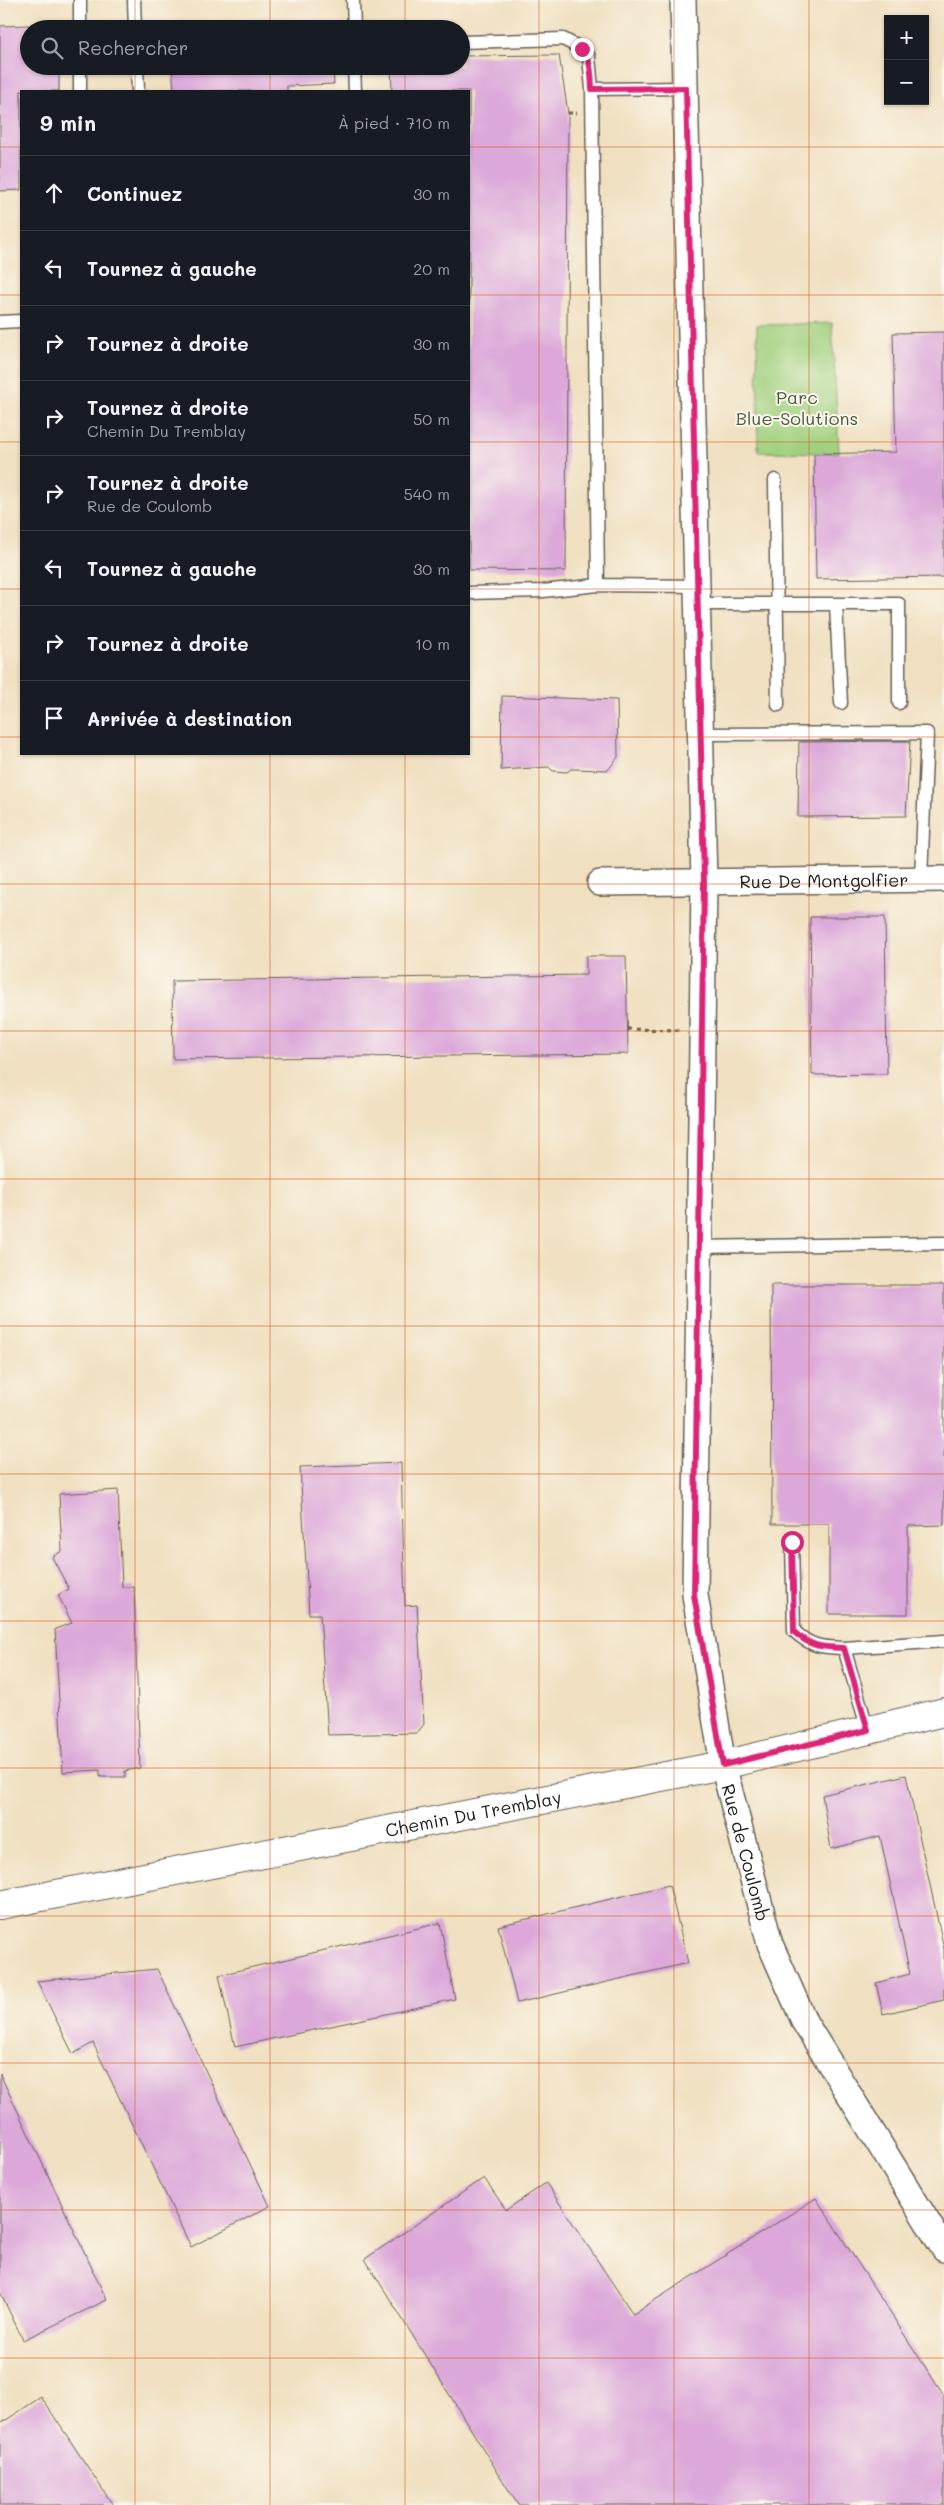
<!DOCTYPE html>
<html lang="fr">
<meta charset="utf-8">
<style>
body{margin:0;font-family:Mali,sans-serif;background:#20242c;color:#f1f3f6}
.controls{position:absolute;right:15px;top:15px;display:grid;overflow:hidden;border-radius:0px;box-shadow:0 1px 4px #0004}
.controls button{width:45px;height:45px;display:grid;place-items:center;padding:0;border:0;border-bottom:1px solid #363941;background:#171b24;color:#f1f3f6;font:25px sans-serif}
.stop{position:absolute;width:15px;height:15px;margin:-11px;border:4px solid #db2777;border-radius:50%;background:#fff}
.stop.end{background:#db2777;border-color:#fff;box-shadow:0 1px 5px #0008}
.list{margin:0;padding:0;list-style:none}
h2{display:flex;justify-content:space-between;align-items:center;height:65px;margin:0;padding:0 20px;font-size:21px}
h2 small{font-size:16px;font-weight:400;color:#9ea1a6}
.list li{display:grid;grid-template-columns:32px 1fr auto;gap:15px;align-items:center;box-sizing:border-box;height:75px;padding:0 20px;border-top:1px solid #363941}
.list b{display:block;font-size:19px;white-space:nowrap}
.list p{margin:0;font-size:16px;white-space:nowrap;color:#9ea1a6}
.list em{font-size:16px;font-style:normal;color:#9ea1a6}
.icon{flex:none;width:28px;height:28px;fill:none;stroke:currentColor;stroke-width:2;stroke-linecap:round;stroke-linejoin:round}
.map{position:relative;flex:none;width:944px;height:2505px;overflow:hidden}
.search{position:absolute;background:#171b24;box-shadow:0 1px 4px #0004;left:20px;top:20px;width:450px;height:55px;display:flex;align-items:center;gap:12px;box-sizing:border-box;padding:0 18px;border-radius:28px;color:#9ea1a6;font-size:19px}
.panel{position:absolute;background:#171b24;box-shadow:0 1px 4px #0004;left:20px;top:90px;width:450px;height:665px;border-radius:0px}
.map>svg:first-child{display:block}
</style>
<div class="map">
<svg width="944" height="2505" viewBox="0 0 944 2505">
<rect width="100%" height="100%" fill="#fbf7ec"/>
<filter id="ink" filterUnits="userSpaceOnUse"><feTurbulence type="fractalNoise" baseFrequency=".02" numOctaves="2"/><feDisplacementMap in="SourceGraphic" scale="10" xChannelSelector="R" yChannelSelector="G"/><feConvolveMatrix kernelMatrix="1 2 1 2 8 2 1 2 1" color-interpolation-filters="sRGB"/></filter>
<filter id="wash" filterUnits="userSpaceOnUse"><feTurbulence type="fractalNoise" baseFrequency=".0096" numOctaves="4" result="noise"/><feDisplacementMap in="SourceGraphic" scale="20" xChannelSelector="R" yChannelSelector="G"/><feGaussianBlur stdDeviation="1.12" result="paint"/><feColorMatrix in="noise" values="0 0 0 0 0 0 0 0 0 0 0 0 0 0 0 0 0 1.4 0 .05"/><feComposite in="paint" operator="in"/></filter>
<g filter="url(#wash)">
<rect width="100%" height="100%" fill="#f0e0c1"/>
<path fill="#a0d07e" stroke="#5e764d" d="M832,323l7,130 -81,-1 -1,-127z"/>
<g id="blocks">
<path fill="#dba8d9" d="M29,25v41h30v25h-38v99l-21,1v-165z
M559,55l9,58 -2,458 -97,-1v-479h-77l-1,-25h70v-10z
M172,66h161l1,18 -47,2v5h-113z
M944,332v245l-128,2 -2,-125 82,-2 -3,-119z
M502,696l115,4 1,57 -10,13 -37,-1 -4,3 -14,-1 -4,-4 -48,3z
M910,741l-4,75 -108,1 1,-75z
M810,917h75l2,157 -75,1z
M586,956h40l2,98 -455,5 -1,-78 414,-6z
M771,1285h173v240l-36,1v88h-79v-90h-57z
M401,1463l4,143 12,-1 7,119 -7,9 -89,2 -8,-121h-11l-9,-147z
M118,1490l4,97h12l6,181 -15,3v6h-25v-7l-37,2 -8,-143 17,-6 -14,-28 11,-6 -17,-32 10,-6 -3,-57z
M906,1775l38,174v51l-61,14 -7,-31 34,-9 -30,-138 -49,13 -9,-54z
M669,1885l19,78 -171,40 -19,-77z
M440,1923l15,76 -220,48 -16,-72z
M157,1969l113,237 -79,41 -98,-204 -20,11 -36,-73z
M0,2074l107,226 -84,40 -23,-48z
M484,2178l22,32 40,-27 87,131 183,-116 128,198v109h-426l-153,-246z
M41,2397l72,108h-113v-81z"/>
</g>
</g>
<g filter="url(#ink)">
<use href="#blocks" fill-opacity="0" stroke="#666156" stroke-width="1"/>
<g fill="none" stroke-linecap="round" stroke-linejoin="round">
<defs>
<path id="service" d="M134,0l1,29
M353,0l1,29
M80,29v-29
M461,42l102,-3 19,10 7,8 3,32
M137,66l1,25
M354,66l1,25
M686,88l-94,1 6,496 100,1
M80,91v-25
M0,322l21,-1
M775,480l3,225
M469,593l74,-2 55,-6
M699,604h200v99
M836,604l5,99
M701,734l226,-1 -6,146
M700,1247l244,-4
M792,1542l2,89c17,16 27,16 50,17
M868,1730l-24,-82 100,-7"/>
<g id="minor">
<path id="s1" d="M683,0l21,882 -9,713 28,170 47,179 35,79 139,226"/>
<path id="s2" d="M600,883l344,-4"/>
</g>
<g id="tertiary">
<path id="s3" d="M0,1905l723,-140 221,-53"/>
</g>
</defs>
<use href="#service" stroke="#666156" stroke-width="15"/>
<use href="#minor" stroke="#666156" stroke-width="28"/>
<use href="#tertiary" stroke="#666156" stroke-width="30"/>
<path stroke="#666156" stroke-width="3" stroke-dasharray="4 4" stroke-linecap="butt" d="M568,113h9
M627,1029l52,1"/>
<use href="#service" stroke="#fff" stroke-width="12"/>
<use href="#minor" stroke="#fff" stroke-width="25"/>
<use href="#tertiary" stroke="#fff" stroke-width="28"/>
</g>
</g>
<g fill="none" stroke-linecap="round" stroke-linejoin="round" filter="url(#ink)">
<path stroke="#db2777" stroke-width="6" d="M582,49c10,13 9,25 10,40l94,-1 18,794 -10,713 29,170 145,-35 -24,-82c-23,-1 -33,-1 -50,-16l-2,-90"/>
</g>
<path fill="none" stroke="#d4530e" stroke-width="1" stroke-opacity="0.55" d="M135,0v29M270,0v29M405,0v29M539,0v2505M674,0v2505M809,0v2505M135,66v25M270,66v25M405,66v25M0,147h21M469,147h475M0,295h21M469,295h475M0,442h21M469,442h475M0,589h21M469,589h475M0,737h21M469,737h475M135,754v1751M270,754v1751M405,754v1751M0,884h944M0,1031h944M0,1179h944M0,1326h944M0,1474h944M0,1621h944M0,1768h944M0,1916h944M0,2063h944M0,2210h944M0,2358h944"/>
<g text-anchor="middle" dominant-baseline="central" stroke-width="4" stroke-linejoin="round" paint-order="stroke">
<g font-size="18" fill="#4a5b3e" stroke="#fbf7ec">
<text x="797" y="397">Parc<tspan x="797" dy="21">Blue-Solutions</tspan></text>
</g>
<g font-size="18" fill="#1c1c1c" stroke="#fbf7ec">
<text stroke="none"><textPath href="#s2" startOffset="224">Rue De Montgolfier</textPath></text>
<text stroke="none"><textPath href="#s3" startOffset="482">Chemin Du Tremblay</textPath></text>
<text stroke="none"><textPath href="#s1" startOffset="1858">Rue de Coulomb</textPath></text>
</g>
</g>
</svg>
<div class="controls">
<button>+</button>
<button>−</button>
</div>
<div class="stop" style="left:792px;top:1542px"></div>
<div class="stop end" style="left:582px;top:49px"></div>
<div class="search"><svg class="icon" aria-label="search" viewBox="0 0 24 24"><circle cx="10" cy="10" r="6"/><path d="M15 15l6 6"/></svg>Rechercher</div>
<section class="panel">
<h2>9 min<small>À pied · 710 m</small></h2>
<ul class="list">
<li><svg class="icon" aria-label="ahead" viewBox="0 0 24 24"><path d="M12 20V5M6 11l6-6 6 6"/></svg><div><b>Continuez</b></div><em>30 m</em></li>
<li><svg class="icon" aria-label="left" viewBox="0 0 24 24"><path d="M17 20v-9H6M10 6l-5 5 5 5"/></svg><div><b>Tournez à gauche</b></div><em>20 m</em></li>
<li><svg class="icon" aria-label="right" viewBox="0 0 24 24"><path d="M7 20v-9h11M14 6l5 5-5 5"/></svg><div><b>Tournez à droite</b></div><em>30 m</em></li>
<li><svg class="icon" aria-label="right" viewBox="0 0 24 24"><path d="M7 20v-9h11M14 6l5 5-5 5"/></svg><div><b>Tournez à droite</b><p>Chemin Du Tremblay</p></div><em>50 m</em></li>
<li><svg class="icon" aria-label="right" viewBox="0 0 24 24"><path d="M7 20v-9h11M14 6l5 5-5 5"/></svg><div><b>Tournez à droite</b><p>Rue de Coulomb</p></div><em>540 m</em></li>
<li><svg class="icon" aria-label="left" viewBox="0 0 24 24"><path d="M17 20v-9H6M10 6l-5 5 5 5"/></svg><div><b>Tournez à gauche</b></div><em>30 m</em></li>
<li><svg class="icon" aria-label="right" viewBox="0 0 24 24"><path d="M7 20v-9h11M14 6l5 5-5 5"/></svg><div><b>Tournez à droite</b></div><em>10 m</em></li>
<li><svg class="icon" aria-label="arrive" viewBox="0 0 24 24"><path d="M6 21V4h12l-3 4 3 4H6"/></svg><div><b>Arrivée à destination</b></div></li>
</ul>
</section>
</div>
